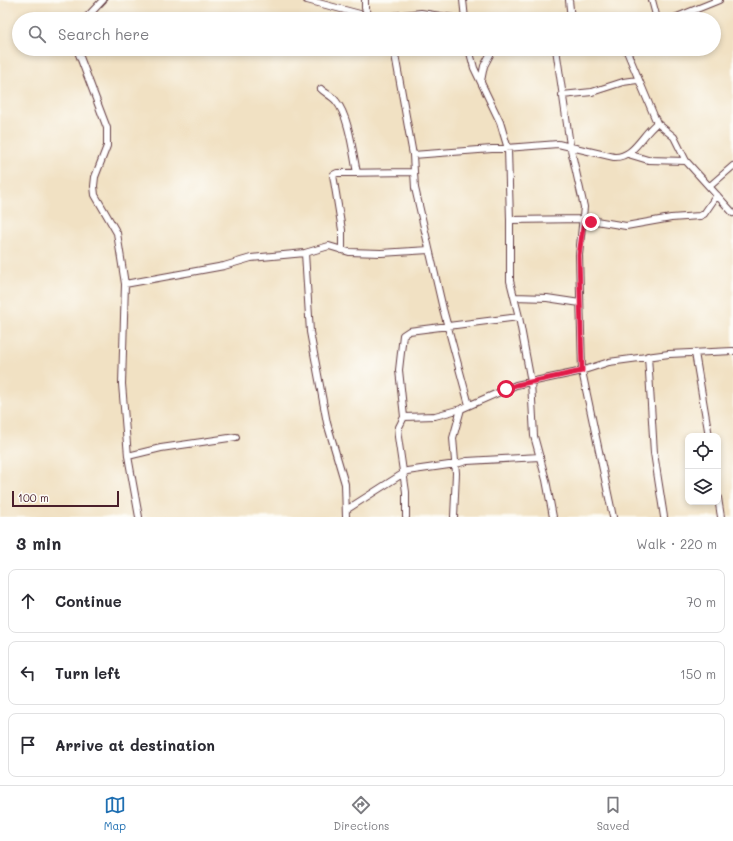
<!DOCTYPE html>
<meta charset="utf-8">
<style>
body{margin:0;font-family:Mali,sans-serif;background:#f7f7f7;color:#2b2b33}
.controls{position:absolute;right:12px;bottom:12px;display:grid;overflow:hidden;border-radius:8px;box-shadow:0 2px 6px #0003}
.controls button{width:36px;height:36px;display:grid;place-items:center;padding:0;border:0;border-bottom:1px solid #e1e1e2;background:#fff;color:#2b2b33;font:20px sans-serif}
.scale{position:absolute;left:12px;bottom:10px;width:107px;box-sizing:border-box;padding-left:4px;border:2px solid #4a1f2b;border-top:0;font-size:11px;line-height:14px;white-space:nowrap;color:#4a1f2b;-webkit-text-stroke:3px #fdfcf7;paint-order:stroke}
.stop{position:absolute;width:12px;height:12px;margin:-9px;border:3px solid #e11d48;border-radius:50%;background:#fff}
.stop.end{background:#e11d48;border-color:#fff;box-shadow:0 1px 4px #0008}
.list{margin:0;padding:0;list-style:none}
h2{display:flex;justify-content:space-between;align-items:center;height:52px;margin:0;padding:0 16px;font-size:17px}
h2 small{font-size:13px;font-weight:400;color:#7c7c81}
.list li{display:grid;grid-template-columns:26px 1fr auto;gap:12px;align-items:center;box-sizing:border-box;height:64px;margin:0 8px 8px;padding:0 8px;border:1px solid #e1e1e2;border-radius:8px}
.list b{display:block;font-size:15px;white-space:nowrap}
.list em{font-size:13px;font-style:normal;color:#7c7c81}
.icon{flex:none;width:22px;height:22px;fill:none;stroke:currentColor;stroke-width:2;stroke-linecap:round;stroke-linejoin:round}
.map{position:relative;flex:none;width:733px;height:517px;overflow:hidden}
.search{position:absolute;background:#fff;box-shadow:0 2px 6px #0003;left:12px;right:12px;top:12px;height:44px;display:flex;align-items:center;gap:10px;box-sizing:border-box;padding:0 14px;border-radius:22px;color:#7c7c81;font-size:15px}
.sheet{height:268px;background:#fff}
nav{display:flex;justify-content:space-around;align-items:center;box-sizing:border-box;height:56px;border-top:1px solid #e1e1e2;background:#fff;font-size:11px;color:#7c7c81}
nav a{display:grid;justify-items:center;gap:2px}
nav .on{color:#1f6fb2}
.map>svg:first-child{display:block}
</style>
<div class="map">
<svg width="733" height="517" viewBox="0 0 733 517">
<rect width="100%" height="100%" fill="#fdfcf7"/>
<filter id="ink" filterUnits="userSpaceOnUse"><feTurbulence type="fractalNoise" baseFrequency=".025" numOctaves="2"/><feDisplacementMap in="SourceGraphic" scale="8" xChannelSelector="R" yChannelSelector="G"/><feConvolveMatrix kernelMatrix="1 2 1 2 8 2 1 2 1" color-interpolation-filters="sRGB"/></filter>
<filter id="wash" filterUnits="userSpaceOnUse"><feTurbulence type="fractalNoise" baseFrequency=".012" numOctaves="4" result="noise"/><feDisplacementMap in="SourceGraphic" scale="16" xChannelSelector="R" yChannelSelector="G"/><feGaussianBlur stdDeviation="0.9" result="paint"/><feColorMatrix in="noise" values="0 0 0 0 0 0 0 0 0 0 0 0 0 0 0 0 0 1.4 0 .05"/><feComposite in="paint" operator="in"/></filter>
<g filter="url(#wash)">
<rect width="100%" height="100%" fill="#f1e1c3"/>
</g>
<g filter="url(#ink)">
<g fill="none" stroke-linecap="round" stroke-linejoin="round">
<defs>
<path id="street" d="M307,0l68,18 46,-5 39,6
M365,0v8l4,7
M463,0l2,19
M569,0l2,19
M652,0l5,19
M85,19l18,-19
M672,19l47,-19
M77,49l30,79v18l-12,31 -1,9 1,9 22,38 8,51 -3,100 6,72 11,61
M394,49l19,106 2,33 28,121 26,96
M469,49l5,19 26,54 8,27 2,71v61l9,36 12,65 3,54 12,44 7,37
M556,49l14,96 14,62 -5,48 3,116 31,146
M626,49l31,74 17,14 12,24 47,52
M481,81l3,-15 9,-17
M321,89c4,4 11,7 15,12 13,15 17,52 21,72
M562,95l30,-3 31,-10 14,-2
M628,154l20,6 38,1
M413,155l145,-11 56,13c20,1 28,-23 43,-34
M710,186l23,-20
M510,220l74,-1 42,7 45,-8 29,-2 4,-2 13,-19
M342,250v-20l-9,-55 4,-2 77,-1
M305,253l24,-7 20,6 32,1 48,-3
M125,284l99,-18 27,-8 54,-5 5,79 17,91 18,61 1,33
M514,297l33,1 33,5
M695,353l14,83
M648,356l6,97 10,64
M404,417l31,-1 26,-7 55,-24 62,-13 31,-10 60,-8 64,-3
M128,456l33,-8 75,-11
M718,498l3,19
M346,510l61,-39 49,-7 11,-3 73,-4
M406,517v-25l-8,-55 1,-10 5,-10 -5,-47 4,-35 6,-4 110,-14
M454,517l2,-44 -3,-35 8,-29"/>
</defs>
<use href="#street" stroke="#633c42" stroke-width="8"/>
<use href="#street" stroke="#fff" stroke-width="6"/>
</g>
</g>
<g fill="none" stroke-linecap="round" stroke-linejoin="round" filter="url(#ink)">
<path stroke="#e11d48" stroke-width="5" d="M506,389l10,-4 66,-14 -3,-116 5,-35 7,2"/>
</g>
</svg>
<div class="controls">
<button><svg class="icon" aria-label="locate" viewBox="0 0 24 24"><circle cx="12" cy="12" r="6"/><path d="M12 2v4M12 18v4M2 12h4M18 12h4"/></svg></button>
<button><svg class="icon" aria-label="layers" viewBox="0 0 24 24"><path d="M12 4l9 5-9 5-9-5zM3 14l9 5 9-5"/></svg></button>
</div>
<div class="scale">100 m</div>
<div class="stop" style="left:506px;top:389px"></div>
<div class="stop end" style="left:591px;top:222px"></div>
<div class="search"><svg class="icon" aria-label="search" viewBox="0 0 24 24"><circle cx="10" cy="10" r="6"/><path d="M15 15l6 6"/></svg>Search here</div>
</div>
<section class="sheet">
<h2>3 min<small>Walk · 220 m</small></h2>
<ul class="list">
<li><svg class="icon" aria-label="ahead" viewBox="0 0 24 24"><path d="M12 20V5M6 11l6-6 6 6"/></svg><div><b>Continue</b></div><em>70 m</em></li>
<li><svg class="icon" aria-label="left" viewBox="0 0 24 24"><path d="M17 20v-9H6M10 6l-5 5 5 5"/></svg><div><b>Turn left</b></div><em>150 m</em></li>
<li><svg class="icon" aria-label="arrive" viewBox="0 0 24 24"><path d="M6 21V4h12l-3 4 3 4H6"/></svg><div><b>Arrive at destination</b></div></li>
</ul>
</section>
<nav>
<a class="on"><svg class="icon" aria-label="map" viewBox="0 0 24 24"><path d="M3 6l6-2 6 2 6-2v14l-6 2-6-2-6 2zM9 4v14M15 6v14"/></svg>Map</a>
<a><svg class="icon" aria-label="directions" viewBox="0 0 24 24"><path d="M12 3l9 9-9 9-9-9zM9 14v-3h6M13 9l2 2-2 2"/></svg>Directions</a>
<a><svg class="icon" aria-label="saved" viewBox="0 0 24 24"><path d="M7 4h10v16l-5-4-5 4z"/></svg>Saved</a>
</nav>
